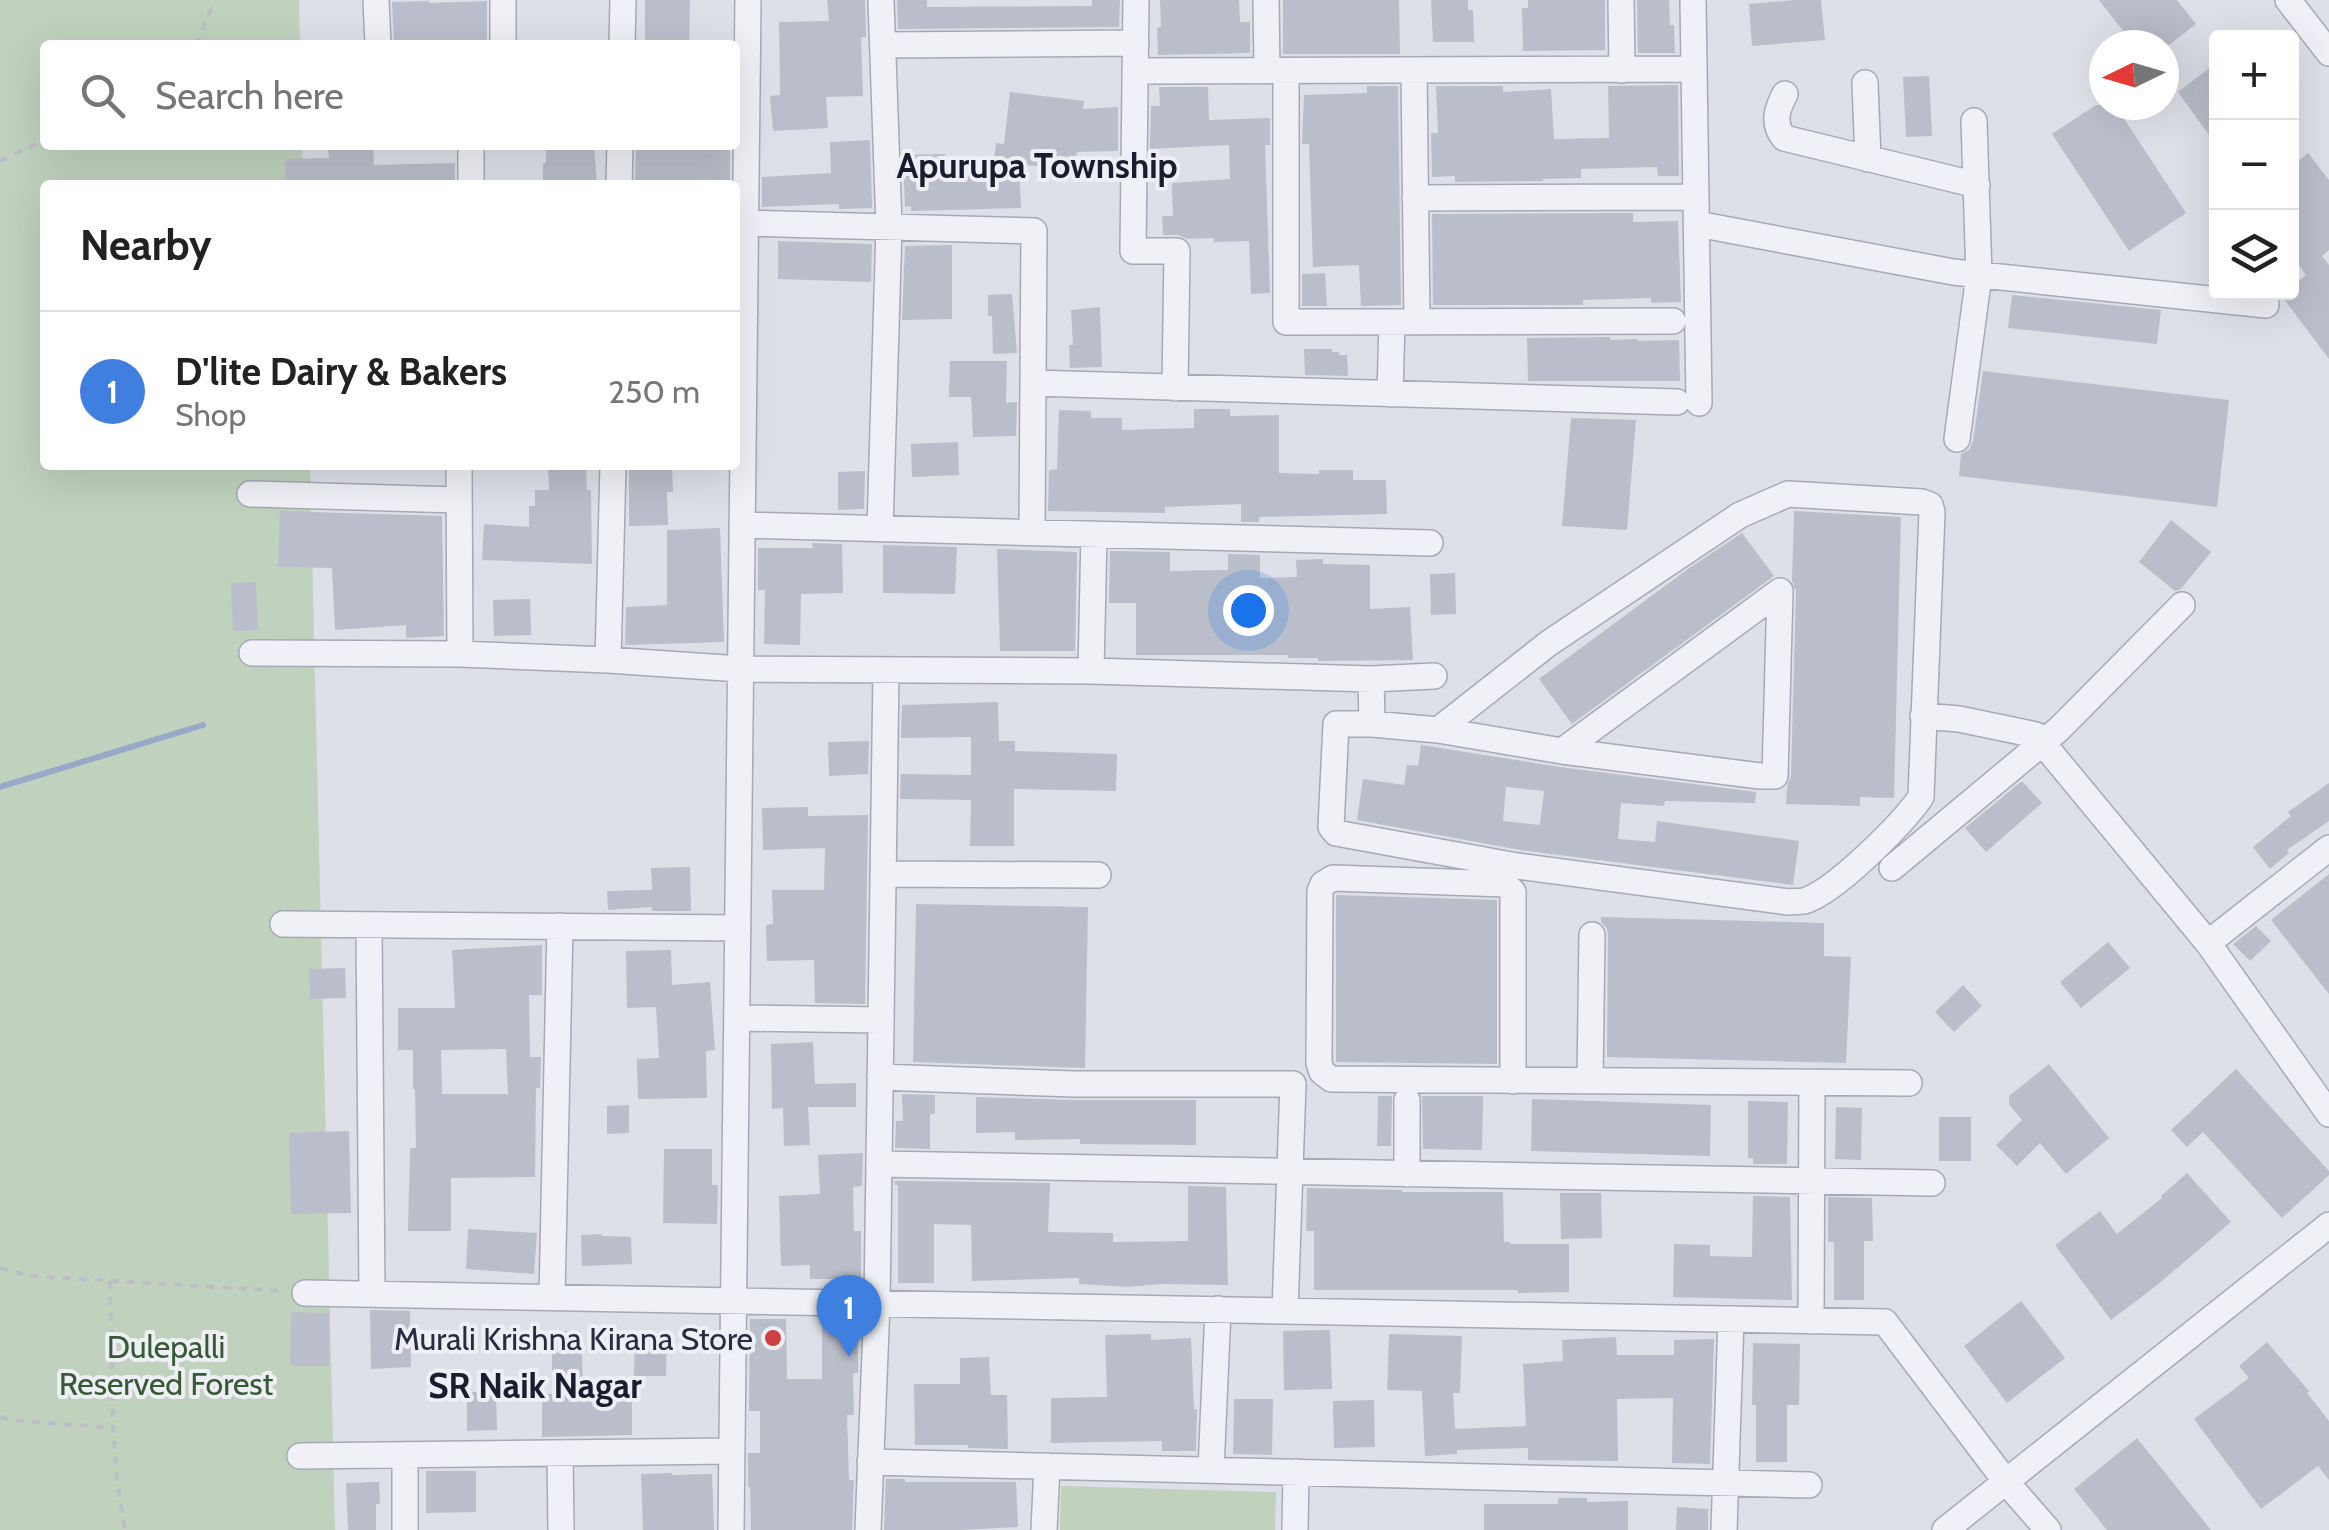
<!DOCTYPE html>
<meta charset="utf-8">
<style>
body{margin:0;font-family:Cabin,sans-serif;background:#f2f2f2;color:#222}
.controls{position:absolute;right:30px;top:30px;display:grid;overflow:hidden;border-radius:10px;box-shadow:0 10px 40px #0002}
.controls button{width:90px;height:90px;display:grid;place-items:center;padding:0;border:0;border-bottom:2px solid #e0e0e0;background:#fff;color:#222;font:50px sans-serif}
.compass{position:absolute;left:2089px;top:30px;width:90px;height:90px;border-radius:50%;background:#fff;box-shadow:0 10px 40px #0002;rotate:265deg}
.you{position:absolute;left:1248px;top:610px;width:35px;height:35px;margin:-25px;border:8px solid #fff;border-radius:50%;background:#1a73e8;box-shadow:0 0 0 15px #1a73e833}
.badge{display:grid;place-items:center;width:65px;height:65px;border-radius:50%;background:#111827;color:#fff;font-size:32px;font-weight:700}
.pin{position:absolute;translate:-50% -82px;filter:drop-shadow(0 2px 5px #0008)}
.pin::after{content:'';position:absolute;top:52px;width:35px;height:30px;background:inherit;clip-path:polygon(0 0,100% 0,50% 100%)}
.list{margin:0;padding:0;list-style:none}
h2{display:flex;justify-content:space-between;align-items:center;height:130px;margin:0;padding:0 40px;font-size:42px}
h2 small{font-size:32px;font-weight:400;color:#767676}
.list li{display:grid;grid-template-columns:65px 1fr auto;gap:30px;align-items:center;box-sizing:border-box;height:160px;padding:0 40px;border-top:2px solid #e0e0e0}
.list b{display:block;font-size:38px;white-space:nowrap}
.list p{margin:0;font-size:32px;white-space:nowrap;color:#767676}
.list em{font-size:32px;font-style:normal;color:#767676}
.icon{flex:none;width:55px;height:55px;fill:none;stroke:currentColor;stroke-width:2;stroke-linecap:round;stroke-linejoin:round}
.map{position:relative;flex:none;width:2329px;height:1530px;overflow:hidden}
.search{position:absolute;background:#fff;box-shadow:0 10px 40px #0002;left:40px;top:40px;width:700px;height:110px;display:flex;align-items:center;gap:25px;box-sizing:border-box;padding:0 35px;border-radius:10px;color:#767676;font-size:38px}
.panel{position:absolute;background:#fff;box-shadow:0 10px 40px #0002;left:40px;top:180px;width:700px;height:290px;border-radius:10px}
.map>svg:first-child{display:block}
</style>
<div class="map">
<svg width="2329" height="1530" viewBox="0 0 2329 1530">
<rect width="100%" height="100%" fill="#dde0e7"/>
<path fill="#c0d1be" d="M0,0h299l1,45h-255v100h257l1,40h-258v280h265l25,1065h-335z
M1061,1486l215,6 -1,38h-215z"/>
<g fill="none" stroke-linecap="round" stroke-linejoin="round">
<path stroke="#98a8c8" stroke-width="6" d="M0,787l203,-62"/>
</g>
<path fill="#babeca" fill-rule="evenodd" d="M645,0h45l-1,45h-44z
M827,0h38l1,37h-5l2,59 -37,1 2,31 -55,3 -3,-35 10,-1 -1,-73 50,-1z
M897,0h30v7l165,-1v-6h28l-1,27 -221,2z
M1160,0h79l1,22h10v31l-92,2 -1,-27 4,-1z
M1283,0h116l1,54h-117z
M1431,0h37v10h5l1,32h-41z
M1528,0h77v50l-82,1 -1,-43h6z
M1637,0h32l1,25h4l1,28h-37z
M1794,0h27l4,40 -73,6 -3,-42z
M2099,0h78l19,24 -27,21h-35z
M429,1v2l58,-2v44h-93l-2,-43z
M2216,63v82l-38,-53z
M1929,76l3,60 -26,1 -3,-60z
M1678,85l1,91h-21l-1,-9 -76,2v9l-38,1v2l-88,1v-6l-23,1 -1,-44h7l-2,-47h67v6l48,-3 3,50 55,-1 -1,-52z
M1367,86h31l3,219 -40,1 -2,-41 -46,2 -4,-123h-7l2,-49 63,-2z
M1159,87h49l1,33 61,-2v27h-5l5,148 -19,1 -2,-53 -35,1v-4l-26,1 -10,-4h-15l-1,-19h11l-1,-33 58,-4 -1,-34 -79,4 1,-43h9z
M1010,92l74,9 -1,8 35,-2v44l-41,1 -3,19 -55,-7 2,44 -110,3v-5l-6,1 -2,-52 42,-1 1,14 47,-1 3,-24 8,1z
M2096,105h19l71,108 -57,38 -77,-117z
M870,140l2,68 -33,1v-5l-77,3v-30l69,-4 -1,-31z
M328,145h45l1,20 81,-2v22h-169l-1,-26 44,-1z
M546,145h48l3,40h-54v-22h3z
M636,145h94v40h-95z
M2308,153l21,27v70l-7,6 7,9v94l-48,-64 11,-3v-6l14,-11 -14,-21v-88z
M1633,213v9l45,-1 3,81 -30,1v-5l-68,2v5h-150l-1,-91z
M778,241l94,3 -1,38 -93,-3z
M952,245v74l-50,1 3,-74z
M1325,273l2,33h-25v-32z
M1012,294l5,59 -24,1 -1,-38h-4v-21z
M2012,295l149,15 -4,34 -149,-16z
M1100,307l2,60 -32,1 -1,-23h4l-2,-35z
M1610,337v3l28,-1v2l41,-1 1,41h-152l-1,-43z
M1304,349h28v3h7v3h8l1,21 -43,-1z
M950,361h57l-1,42 11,-1 -1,34 -43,1 -2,-40h-22z
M1983,371l246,29 -12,107 -258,-31 2,-22 8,-4 4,-9z
M1194,409h36v7l49,-1v58l40,1v-4h34v10h33l1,34 -128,3v5h-18v-18l-76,3v6l-117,-2 1,-41 8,-1 2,-59 32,1v7h31v12l72,-2z
M1571,418l65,2 -9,110 -65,-4z
M958,442l1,33 -47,2 -1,-33z
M548,465h38l1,25h4l1,74 -110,-4 2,-36 45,3v-21h6v-16h14z
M629,465h43l1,27h-6l1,33 -39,1z
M865,471l-1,38 -26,1v-38z
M280,511l162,5 2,120 -38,2v-13l-71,5 -3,-62 -54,-1z
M1794,511l107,6 -7,281 -34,-1v9l-74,-2 1,-17 4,-11 5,-185 -4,-10z
M2171,520l40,32 -30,37 -6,2 -36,-29z
M720,528l4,114 -99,3 1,-38 41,-2v-75z
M1742,533l32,43 -202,148 -33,-45 149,-110z
M812,543l30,1 1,49 -42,1 -1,51 -36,-1 1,-54h-7v-42h55z
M883,545l74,2 -2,47 -72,-1z
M997,549l80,3 -2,99h-75z
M1110,551l60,1v19l58,-1v-16l32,1v23l37,-1 -1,-17 27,-1v5l47,1v44l40,-2 3,53 -95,1v-3h-30v-3h-152v-52h-27z
M1455,573l1,41 -25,1 -1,-41z
M256,582l2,48 -25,1 -2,-48z
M530,599l1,36 -37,1 -1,-36z
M998,702l1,39h16v10l102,3 -1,37 -102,-2v57h-44l1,-46 -71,-1 1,-25 70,1v-38l-70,1 1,-33z
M869,741l-1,33 -39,2 -1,-34z
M1421,745l139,22 196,25 -1,11 -90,-2 -1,5 -43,-3 -3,36 37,3 2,-21 142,20 -6,44 -273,-35 -163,-30 6,-41 41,6 3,-20 11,1zM1506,787l38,4 -4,34 -37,-4z
M2022,781l20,22 -56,49 -21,-24z
M2329,783v38l-42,29 2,3 -19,16 -17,-22 38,-31 -3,-4z
M808,807v9l60,-1 -3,189 -50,-1 -1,-43 -47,1 -1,-36 7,-1 -1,-34h52l1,-42 -62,2 -1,-42z
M690,867l1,44h-39v-4l-44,3 -1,-19 45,-1 -1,-22z
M2329,874v120l-58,-74z
M1336,895l161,5v164l-161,-2z
M916,904l172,3 -3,161 -172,-6z
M1601,917l223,6v33l27,1 -5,106 -239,-6 1,-122 -1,-7 -6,-6z
M2256,926l15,15 -21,20 -17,-17z
M2108,942l22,26 -49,40 -21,-26z
M542,945v50h-13l1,62h11l-1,31h-4l-1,89 -84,1v53h-43l2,-83h6l-1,-59h-2v-39h-15v-42h57l-3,-58zM506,1049l2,45h-66l-1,-44z
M671,950l1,35 38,-3 5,68 -9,1 1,47 -69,1 -1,-40 22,-1 -3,-51 -29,1 -1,-57z
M345,968l1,30 -36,1 -1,-30z
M1963,985l19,21 -28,26 -19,-20z
M813,1042l2,42 41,-1v24h-48l2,38 -26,1 -1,-38 -11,1 -1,-65z
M2049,1064l60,74 -43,36 -26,-31 -23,23 -21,-21 26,-25 -13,-16v-8z
M2236,1069l93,102v4l-47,43 -79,-86 -16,15 -16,-17z
M902,1094l33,1v19h-5v35l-35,-1 1,-27h7z
M1378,1096h14l-1,50h-14z
M1422,1096h61l-1,54 -59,-1z
M976,1097l96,3h124v45l-116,-1v-5l-65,1v-8l-39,1z
M1532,1099l179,6 -1,51 -179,-5z
M1748,1101l40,1 -1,62h-34v-6h-5z
M629,1105v28l-22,1v-28z
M1836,1107l26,1 -1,52 -26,-1z
M1939,1117h32v44h-32z
M349,1131l2,82 -60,1 -2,-81z
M664,1149h48v36h6l-1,39 -54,-1z
M863,1153l-1,33 -9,1 1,44h7v48h-51v-14l-29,1 -2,-70 41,-2 -2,-39z
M2187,1173l44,49 -75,64 -45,34 -56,-75 45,-34 17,23 45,-36 -1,-2z
M895,1181l155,2 -2,49 65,1v9l75,-1v-55l38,1 2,98 -68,-1 -32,3 -49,-3v-6l-107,3 -1,-56 -37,-1v59h-36v-98h-3z
M1307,1188l95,2v2h101l1,50h6v2h59v48l-51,1v-3h-204v-59h-8z
M1560,1193h41l1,45 -41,1z
M1753,1196l37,1 2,103 -119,-3 1,-53 36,1v11l42,1z
M1828,1197l44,1 1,43h-9v59h-30v-58h-6z
M468,1229l69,4 -3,41 -68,-5z
M601,1234l1,2 29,1 1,27 -50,2 -1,-31z
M2021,1301l44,57 -58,45 -43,-57z
M370,1310l40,1 1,56 -40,2z
M291,1312l38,1v53h-39z
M750,1319h36l1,60h35v-60h36v54h-5l1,42h-7l2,65h5l-2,50h-101l-1,-43h-2v-34h12v-42h-11z
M1330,1330l2,59 -48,1 -1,-59z
M552,1331h29l2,52h49v52l-90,2v-43h10z
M635,1332h32l-1,44h-32z
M1151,1334v6l40,-2 3,71h3l-1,42h-34v-10l-111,2v-45l56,-1 -2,-62z
M1389,1334l73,2 -2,57h-7l2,36 71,-3 -3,-62 40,-3 -1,-21 54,-3 1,18h57v-15l40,-1 -4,125 -38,-1 1,-65 -56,1 1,62 -90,-1v-12l-71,2v4l-32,2 -3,-65 -35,-1z
M2267,1342l42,49 -2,2 22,28v59l-11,-14 -57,43 -67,-90 55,-41 -10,-12z
M1753,1343l47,1 -1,61h-12v57h-31v-57h-4z
M989,1357l2,38h16l1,54 -40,-1v-3h-53l-1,-61h46v-26z
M467,1392h29l1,38 -30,1z
M1234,1399h39l-1,56 -39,-1z
M1374,1400l1,47 -41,1 -1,-47z
M2137,1438l74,92h-104l-33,-41z
M426,1471h50v41l-50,1z
M672,1473v2l40,-1 2,56h-71l-2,-56z
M886,1479h19v3h111l2,45 -57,3h-77z
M379,1482l1,22h-4v26h-28l-2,-47z
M1558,1498h29v4l41,-1v29h-144v-26h74z
M1677,1507l31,2v21h-32z"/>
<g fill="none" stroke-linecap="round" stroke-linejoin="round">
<defs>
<path id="minor" d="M376,0l2,45
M503,0v45
M1136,0l-3,251h44l-2,137
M1266,0l1,71
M1621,0l1,70
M1693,0l6,403
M2288,0l41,53
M622,45l1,-45
M883,45l253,-2
M1135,71l559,-2
M1414,71l3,251
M1286,72v250l387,-1
M1865,83l3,76
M1785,94c-8,15 -13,29 -1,44l193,47
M471,185v-40
M619,185l1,-40
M1415,198l281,-1
M746,223l288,8 -2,301
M1697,224l256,48 313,33
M1033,383l644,19
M1390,394l2,-72
M1957,439l22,-164 -5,-154
M459,465l1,189
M250,494l208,6
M742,525l688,18
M880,529l9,-302 -8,-227
M252,653l208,1 148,6 132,9 351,2 280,8 63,-3
M608,660l5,-195
M1091,671l3,-137
M1371,679l1,45 66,6 124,21 198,25h15l5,-185 -218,160
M1923,716l36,3 77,16 172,208 121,171
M1372,724h-36l-5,103 5,6 181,33 271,36c5,-1 11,0 16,-1 31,-9 98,-77 117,-104l11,-285 -2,-7 -8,-3 -134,-8 -48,21 -191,128 -111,87
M1892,868l167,-139 123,-124
M883,874l215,1
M283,924l455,4
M369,925l3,369
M2208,943l121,-95
M737,1018l144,2
M880,1077l193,7h220l-8,227
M1513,1081v-189l-8,-8 -172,-6 -10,6 -3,7 -1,172 3,9 9,7 578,4
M1590,1081l2,-146
M879,1164l1053,19
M1407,1174v-74
M305,1293l1580,29 122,161 41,47
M552,1297l8,-371
M1811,1321l1,-237
M560,1453l1,77
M300,1456l432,-5
M870,1462l939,23
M1211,1470l7,-161
M405,1530v-74
M731,1530l17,-1530
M868,1530l9,-227 9,-632
M1044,1530l3,-64
M1295,1530l1,-58
M1724,1530l7,-211
M1945,1530l384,-305"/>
</defs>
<use href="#minor" stroke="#a6aab4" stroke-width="28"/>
<path stroke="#bcbec6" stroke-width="4" stroke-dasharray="8 8" stroke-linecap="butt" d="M196,45l19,-45
M0,161l45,-21
M0,1268l29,8 255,15
M110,1281l3,147 4,52 8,50
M0,1417l10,3 103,8"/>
<use href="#minor" stroke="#f0f1f6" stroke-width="25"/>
</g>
<circle fill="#ce4042" stroke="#edeff5" stroke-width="4" cx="773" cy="1338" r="10"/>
<g text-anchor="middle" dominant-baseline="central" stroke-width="8" stroke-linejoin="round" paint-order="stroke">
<g font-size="32" fill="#272c3e" stroke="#edeff5" text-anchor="end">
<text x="753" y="1338">Murali Krishna Kirana Store</text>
</g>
<g font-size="32" fill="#365a34" stroke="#edeff5">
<text x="166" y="1346">Dulepalli<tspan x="166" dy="37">Reserved Forest</tspan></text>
</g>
<g font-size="35" font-weight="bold" fill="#191d2e" stroke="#edeff5">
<text x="1037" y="165">Apurupa Township</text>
<text x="535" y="1385">SR Naik Nagar</text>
</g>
</g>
</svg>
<div class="controls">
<button>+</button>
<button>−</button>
<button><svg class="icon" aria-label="layers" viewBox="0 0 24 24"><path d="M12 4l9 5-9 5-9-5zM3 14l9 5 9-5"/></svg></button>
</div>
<svg class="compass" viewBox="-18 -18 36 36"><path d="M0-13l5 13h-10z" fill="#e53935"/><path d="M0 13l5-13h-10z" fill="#767676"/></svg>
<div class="you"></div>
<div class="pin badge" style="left:849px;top:1357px;background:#3f7fe0">1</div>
<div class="search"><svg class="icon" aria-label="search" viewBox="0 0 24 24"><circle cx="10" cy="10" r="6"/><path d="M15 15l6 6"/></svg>Search here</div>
<section class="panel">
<h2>Nearby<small></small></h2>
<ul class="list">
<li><span class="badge" style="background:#3f7fe0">1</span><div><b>D'lite Dairy &amp; Bakers</b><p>Shop</p></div><em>250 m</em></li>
</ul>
</section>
</div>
